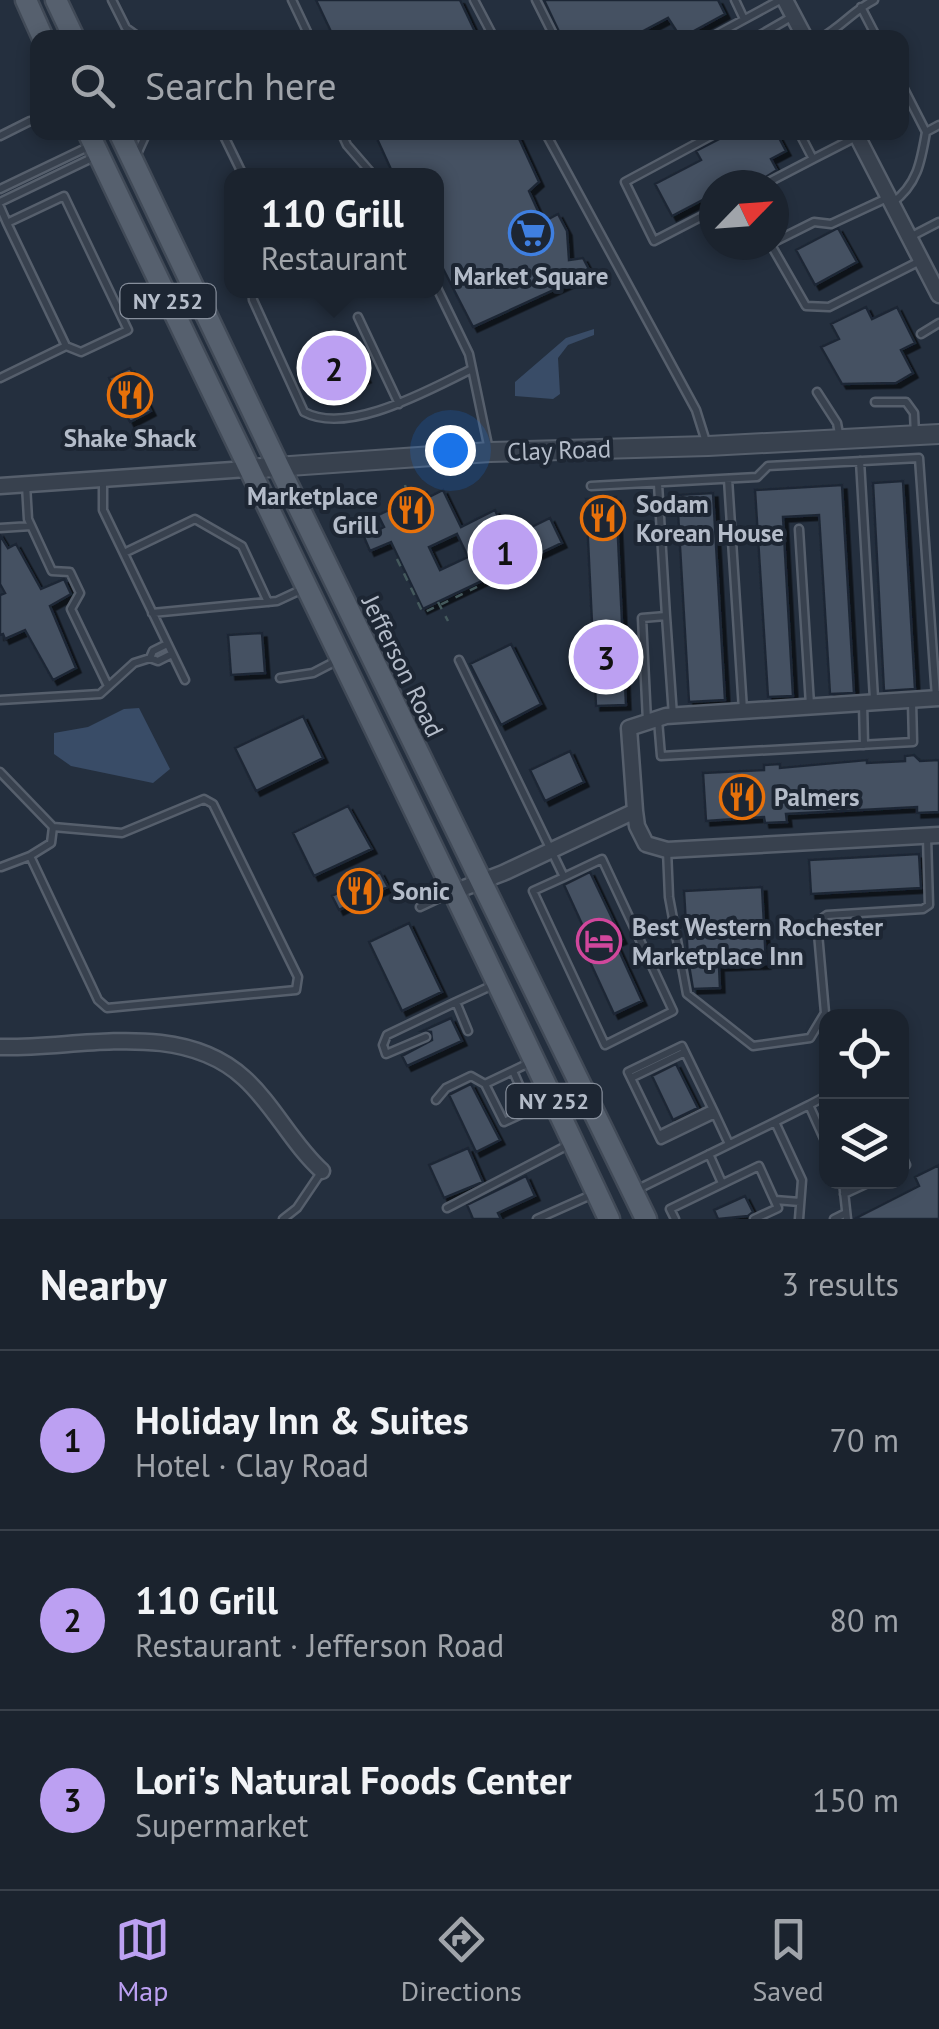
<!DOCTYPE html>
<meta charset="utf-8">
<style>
body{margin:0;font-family:"PT Sans",sans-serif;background:#282f3a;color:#f1f3f6}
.controls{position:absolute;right:30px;bottom:30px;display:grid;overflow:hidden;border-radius:20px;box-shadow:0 5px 15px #0003}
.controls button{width:90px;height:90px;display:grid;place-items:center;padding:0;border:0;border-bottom:2px solid #39404a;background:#1b232e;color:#f1f3f6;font:50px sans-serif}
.compass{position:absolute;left:699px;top:170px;width:90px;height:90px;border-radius:50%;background:#1b232e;box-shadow:0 5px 15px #0003;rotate:65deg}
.you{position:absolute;left:450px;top:450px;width:35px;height:35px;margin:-25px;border:8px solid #fff;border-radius:50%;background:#1a73e8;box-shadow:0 0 0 15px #1a73e833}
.badge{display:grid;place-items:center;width:65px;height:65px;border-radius:50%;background:#bca0f2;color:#111;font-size:32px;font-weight:700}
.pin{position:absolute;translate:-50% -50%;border:5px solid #fff;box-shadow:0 2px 10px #0006}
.popup{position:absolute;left:224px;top:168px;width:220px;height:130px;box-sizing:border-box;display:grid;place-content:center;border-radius:20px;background:#1b232e;filter:drop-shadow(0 2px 8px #0005);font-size:32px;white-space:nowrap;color:#a0a4aa}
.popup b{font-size:38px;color:#f1f3f6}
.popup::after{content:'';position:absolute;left:50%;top:100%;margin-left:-20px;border:20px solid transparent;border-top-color:#1b232e}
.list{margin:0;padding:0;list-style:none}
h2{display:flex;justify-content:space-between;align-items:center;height:130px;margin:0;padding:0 40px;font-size:42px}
h2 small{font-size:32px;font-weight:400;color:#a0a4aa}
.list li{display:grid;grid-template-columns:65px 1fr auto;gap:30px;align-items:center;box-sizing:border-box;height:180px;padding:0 40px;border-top:2px solid #39404a}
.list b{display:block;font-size:38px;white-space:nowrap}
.list p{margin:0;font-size:32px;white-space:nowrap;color:#a0a4aa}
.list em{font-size:32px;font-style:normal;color:#a0a4aa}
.icon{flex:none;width:55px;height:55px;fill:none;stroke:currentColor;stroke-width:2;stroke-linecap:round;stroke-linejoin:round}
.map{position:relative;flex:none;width:939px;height:1219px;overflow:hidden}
.search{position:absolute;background:#1b232e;box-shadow:0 5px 15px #0003;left:30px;right:30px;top:30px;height:110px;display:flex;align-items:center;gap:25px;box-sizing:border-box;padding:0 35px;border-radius:20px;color:#a0a4aa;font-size:38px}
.sheet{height:670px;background:#1b232e}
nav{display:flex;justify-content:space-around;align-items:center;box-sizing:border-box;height:140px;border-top:2px solid #39404a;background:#1b232e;font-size:28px;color:#a0a4aa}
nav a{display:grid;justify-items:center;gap:5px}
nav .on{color:#bca0f2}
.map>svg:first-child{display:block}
</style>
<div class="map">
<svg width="939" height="1219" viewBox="0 0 939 1219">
<defs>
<filter id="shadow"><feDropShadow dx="4.5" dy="4.5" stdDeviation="0" flood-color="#0009"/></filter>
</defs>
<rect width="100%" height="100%" fill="#242f3e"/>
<path fill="#394c67" d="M594,329v6l-26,10 -10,13 2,36 -7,5 -38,-3v-14l51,-44z
M139,708l31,61 -17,14 -82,-17 -17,-12v-21l34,-6 36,-18z"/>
<path fill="#455162" stroke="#1f2835" stroke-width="2.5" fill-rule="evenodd" filter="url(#shadow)" d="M316,0h144l18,38h-144z
M544,0h174l7,14 -44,24 -13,-20 -38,20h-68z
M374,132h142l23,50 -10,9 14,31 15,-8 9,17 2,29 14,-2 8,15 -118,54 -37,-72v-79h-42z
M725,132h51l10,19 -15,8 6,11 -24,15h-39v9l-42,22 -17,-32 46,-24 -5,-9 25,-13z
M838,228l19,34 -42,23 -19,-35z
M866,307l6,12 25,-12 18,36 -14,7 12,23 -17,10 -54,1 -21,-37 18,-8 -8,-15z
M346,337l20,41 -44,21 -20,-41z
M130,368l21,43 -21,11 -21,-44z
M903,481l12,208 -31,2 -11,-208z
M842,485l12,208 -24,1 -11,-179 -36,2 10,179 -25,1 -13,-207z
M443,490l18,37 34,-17 4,9 5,-3 9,20 37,-18 12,25 -139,66 -32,-67 -21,9 -6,-14 20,-10 -6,-12 49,-23 2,5zM457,534l11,23 -28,13 -11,-23z
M713,493l12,207 -36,2 -12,-207z
M616,497l10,208 -30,1 -10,-207z
M0,535l8,13 8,-4 25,45 23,-10 7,15 -21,12 26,62 -23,12 -28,-50 -20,9 -2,-5 -3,1v-40l5,-2 -5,-9z
M262,633l3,40 -34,2 -3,-40z
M511,644l30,60 -40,21 -31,-61z
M303,716l20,42 -67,33 -21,-43z
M570,751l14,31 -39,19 -15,-31z
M914,755l6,6 19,-1v52l-22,1v-6l-131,7 1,8 -22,1 -1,-6 -58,4 -3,-48 61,-3v-5l16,-1v4l87,-8v3l38,-2v-5z
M348,806l24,43 -58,27 -21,-43z
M919,854l2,34 -110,6 -2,-34z
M380,872l8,15 -49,23 -7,-14z
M590,872l32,67 -7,3 27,59 -28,13 -35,-76 8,-3 -23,-50z
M762,887l4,77 -47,2 1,22 -27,1 -5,-30 -4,-68z
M409,923l33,69 -40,19 -33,-69z
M451,1018l11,23 -55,25 -5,-10 30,-16 -1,-8 -9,-1z
M676,1064l22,44 -25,12 -21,-44z
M471,1084l29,56 -24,12 -27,-57z
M468,1148l15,34 -39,16 -15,-33z
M939,1165v54h-85l65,-33 -4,-9z
M526,1176l9,20 -37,17 3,6h-28l-6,-14z
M745,1196l8,16 -5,4 -30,3 -4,-9z"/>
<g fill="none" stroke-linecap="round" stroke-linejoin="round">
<defs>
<path id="service" d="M112,0l14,28 14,10
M292,0l18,38
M474,0l20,38
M536,0l19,38
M735,0l9,19
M861,7l16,31
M710,38l70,-38
M755,38l38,-22
M821,38c20,-11 33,-28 53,-38
M902,85l24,47
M222,132l21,43
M341,132l6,13 26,30
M545,132l151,278 11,35
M799,132l14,27 43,-22
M0,136l30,-15
M137,154l10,-22
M763,185l50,-26
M0,189l92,-44
M0,202l94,-45
M892,203c25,-18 29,-41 34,-71l13,-7
M0,207l7,16 59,123 15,6 47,-22 -64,-134 -57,27
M714,210l-60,31 -29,-59 93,-50
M910,237l29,-15
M774,242l40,-20 17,2 56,-26
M771,245l35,61 23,1 91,-46
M436,286l33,68 20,96
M252,290l1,10 51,112c45,24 126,-23 168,-43
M358,317l41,87
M921,334l18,-11
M0,378l66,-32
M817,392l20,31 3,16
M875,402h31l8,11 1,22
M860,461l14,238
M728,479l15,231
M103,481v29l82,170
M658,484l8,132
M26,485l2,34 24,52 18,1 10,21 -9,16 37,77
M591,486l166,-9 11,-11 151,-8 17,239
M0,528l31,-2
M799,529l11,176
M124,553l71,-34 47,27 26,56
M152,613l125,-12 28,-13
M150,658l8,3 14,-7
M459,660l105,217 38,-18 71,152 -68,34 -72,-154 31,-14
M280,678l33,-5 27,-14
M0,700l100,-6 34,-31 16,-5 3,-7 14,-7
M863,703l1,42
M658,720l3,36 252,-14 -1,-40
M647,721l-5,-103 24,-2 7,100
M0,772l53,55 69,6 82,-34 9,5 85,173 -2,13 -189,18 -9,-8 -68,-144 -29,11
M667,850l2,47 18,97 66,52 57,-8 15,-25 -8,-91 10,-7 96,-6 6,-4 -2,-68
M30,856l21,-13 2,-16
M420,907l30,-14
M468,1031l-12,-29 37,-17
M426,1037l-40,17 -3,-9 4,-10 69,-33
M513,1071l17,39 -26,12 -19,-38 44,-21
M631,1078l54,-26
M436,1100l10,-12 25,-12 14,8
M809,1105l17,-9
M715,1114l-33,-68 -54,26 33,68 54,-26 14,30
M775,1122l34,-17 17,38
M659,1135l53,-26
M709,1154l13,29
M902,1156l4,9 -4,2
M843,1182l4,37
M634,1191l141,-69 27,58 -3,39
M844,1194l26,-12
M775,1200l25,2
M447,1208l121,-63
M283,1219l14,-11 25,-37
M537,1219l54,-24
M675,1219l-5,-10 89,-43 19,42 -24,11
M834,1219l10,-5"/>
<path id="minor" d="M785,0l20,38
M855,132l84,163
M0,486l247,-17
M635,811l2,15 9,18 21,6 272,-15
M456,891l47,-18 132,-62 -6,-83 37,-12 273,-18
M0,1047c79,2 180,-28 244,31 30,27 48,66 78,93"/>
<path id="tertiary" d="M247,469l243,-17 218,-6 231,-12"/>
<path id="primary" d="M26,0l17,38
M56,0l18,38
M88,132c172,363 351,723 521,1087
M119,132l160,335 367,752"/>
</defs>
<use href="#service" stroke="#565f6c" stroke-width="11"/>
<use href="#minor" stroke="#565f6c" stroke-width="19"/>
<use href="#tertiary" stroke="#565f6c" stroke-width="22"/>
<use href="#primary" stroke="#414a57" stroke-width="25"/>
<path stroke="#44595c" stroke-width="2.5" stroke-dasharray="8 8" stroke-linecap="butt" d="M405,485l4,16
M397,559l26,54 64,-31
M438,602l10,19"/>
<use href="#service" stroke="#38414e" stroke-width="6"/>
<use href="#minor" stroke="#38414e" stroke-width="14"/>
<use href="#tertiary" stroke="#38414e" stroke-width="18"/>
<use href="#primary" stroke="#56606e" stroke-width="20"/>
</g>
<defs>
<symbol id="supermarket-ring" viewBox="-11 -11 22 22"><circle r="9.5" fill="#1d2633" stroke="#3f7fe0" stroke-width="1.5"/><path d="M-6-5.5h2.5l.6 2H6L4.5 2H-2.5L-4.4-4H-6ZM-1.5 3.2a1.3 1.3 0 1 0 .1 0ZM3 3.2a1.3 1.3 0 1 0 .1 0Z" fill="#3f7fe0"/></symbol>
<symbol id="restaurant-ring" viewBox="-11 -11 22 22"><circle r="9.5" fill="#1d2633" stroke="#e8710a" stroke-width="1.5"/><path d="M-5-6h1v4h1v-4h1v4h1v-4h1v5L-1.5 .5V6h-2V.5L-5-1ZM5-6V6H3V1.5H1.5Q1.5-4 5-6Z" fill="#e8710a"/></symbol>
<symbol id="hotel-ring" viewBox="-11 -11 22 22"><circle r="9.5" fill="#1d2633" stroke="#d1479c" stroke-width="1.5"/><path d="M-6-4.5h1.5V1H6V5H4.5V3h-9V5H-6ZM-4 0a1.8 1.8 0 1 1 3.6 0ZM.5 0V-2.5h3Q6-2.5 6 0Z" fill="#d1479c"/></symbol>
</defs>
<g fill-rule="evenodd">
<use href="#supermarket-ring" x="506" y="208" width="50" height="50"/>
<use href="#restaurant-ring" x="105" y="370" width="50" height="50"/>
<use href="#restaurant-ring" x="386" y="485" width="50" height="50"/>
<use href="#restaurant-ring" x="578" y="493" width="50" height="50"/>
<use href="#restaurant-ring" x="717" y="772" width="50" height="50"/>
<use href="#restaurant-ring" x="335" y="866" width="50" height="50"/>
<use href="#hotel-ring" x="574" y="916" width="50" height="50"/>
</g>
<g text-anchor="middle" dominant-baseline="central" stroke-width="8" stroke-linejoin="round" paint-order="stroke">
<g fill="#1d2633" stroke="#878f9c" stroke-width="2.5">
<rect x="120.5" y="284" width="95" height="34" rx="8"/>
<rect x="506.5" y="1084" width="95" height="34" rx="8"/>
</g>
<g font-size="22" font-weight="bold" fill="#b4bcc9">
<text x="168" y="301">NY 252</text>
<text x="554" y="1101">NY 252</text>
</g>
<g font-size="25" font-weight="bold" fill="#b4bcc9" stroke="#1d2633" text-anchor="start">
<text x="531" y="276" text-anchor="middle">Market Square</text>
<text x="130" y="438" text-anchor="middle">Shake Shack</text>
<text x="378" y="496" text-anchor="end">Marketplace<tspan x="378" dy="29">Grill</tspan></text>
<text x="636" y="504">Sodam<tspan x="636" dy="29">Korean House</tspan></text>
<text x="774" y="797">Palmers</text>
<text x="392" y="891">Sonic</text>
<text x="632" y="927">Best Western Rochester<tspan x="632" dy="29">Marketplace Inn</tspan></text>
</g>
<g font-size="25" fill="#b4bcc9" stroke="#1d2633">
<text transform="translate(559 450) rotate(-2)">Clay Road</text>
<text transform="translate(403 666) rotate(64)">Jefferson Road</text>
</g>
</g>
</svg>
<div class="controls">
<button><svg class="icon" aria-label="locate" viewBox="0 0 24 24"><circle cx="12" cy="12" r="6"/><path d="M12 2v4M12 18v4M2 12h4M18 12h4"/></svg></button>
<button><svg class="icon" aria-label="layers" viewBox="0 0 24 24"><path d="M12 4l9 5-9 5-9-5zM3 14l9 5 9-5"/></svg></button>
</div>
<svg class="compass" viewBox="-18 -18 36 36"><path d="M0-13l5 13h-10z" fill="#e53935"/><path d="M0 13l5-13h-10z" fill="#a0a4aa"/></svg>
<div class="you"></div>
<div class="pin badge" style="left:505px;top:552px">1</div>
<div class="pin badge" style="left:334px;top:368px">2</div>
<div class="popup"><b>110 Grill</b>Restaurant</div>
<div class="pin badge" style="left:606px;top:657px">3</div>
<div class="search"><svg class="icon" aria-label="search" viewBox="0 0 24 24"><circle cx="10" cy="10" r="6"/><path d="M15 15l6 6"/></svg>Search here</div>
</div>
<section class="sheet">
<h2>Nearby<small>3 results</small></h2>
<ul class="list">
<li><span class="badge">1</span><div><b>Holiday Inn &amp; Suites</b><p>Hotel · Clay Road</p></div><em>70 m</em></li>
<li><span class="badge">2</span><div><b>110 Grill</b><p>Restaurant · Jefferson Road</p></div><em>80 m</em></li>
<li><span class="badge">3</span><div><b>Lori's Natural Foods Center</b><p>Supermarket</p></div><em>150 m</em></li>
</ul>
</section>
<nav>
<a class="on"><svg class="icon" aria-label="map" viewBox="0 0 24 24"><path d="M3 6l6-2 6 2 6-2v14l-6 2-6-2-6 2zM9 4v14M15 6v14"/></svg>Map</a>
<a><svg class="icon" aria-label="directions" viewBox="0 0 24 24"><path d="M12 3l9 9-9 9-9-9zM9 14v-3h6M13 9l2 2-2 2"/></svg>Directions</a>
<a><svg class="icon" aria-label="saved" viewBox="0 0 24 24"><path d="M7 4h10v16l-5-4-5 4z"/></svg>Saved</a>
</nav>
